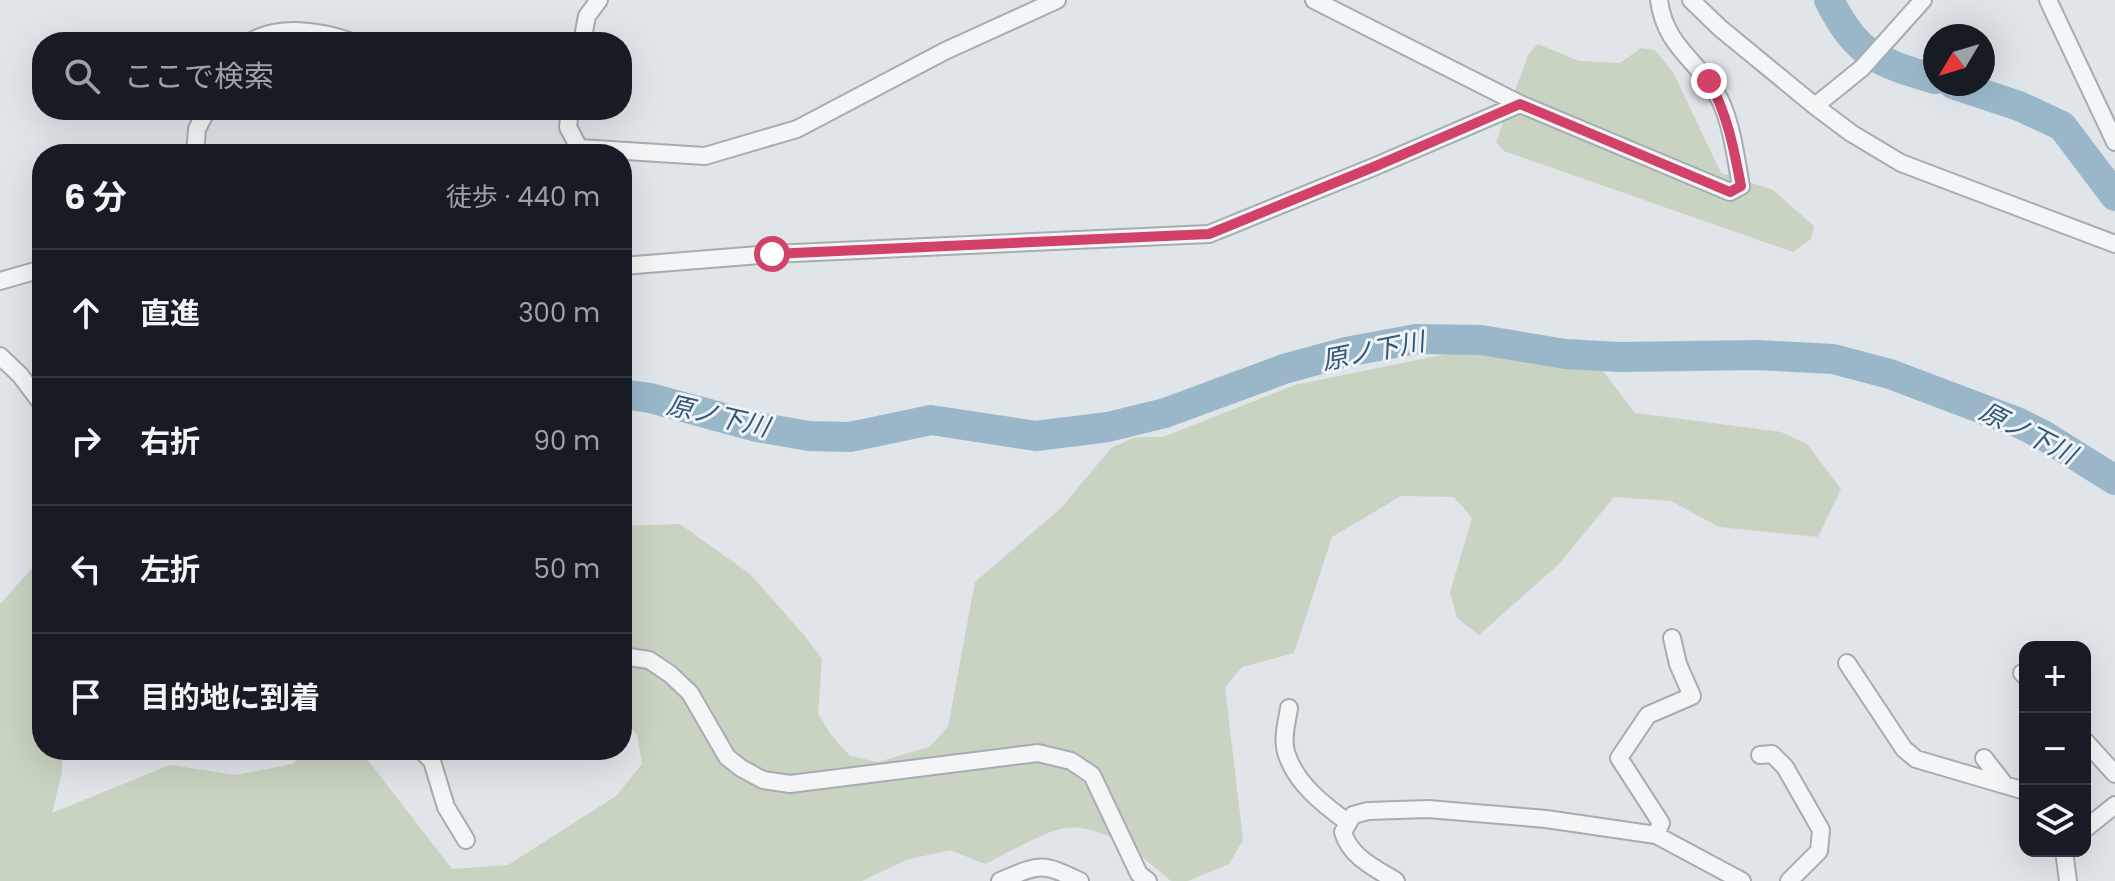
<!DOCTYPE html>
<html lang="ja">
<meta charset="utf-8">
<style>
body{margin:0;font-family:Poppins,"Noto Sans JP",sans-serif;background:#20242c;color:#f1f3f6}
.controls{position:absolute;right:24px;bottom:24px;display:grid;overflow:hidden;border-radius:16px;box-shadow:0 8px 32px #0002}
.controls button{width:72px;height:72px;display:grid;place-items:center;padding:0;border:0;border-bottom:2px solid #363941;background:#171b24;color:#f1f3f6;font:40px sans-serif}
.compass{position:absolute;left:1923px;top:24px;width:72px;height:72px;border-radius:50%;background:#171b24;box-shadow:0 8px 32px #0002;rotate:232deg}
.stop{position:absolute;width:24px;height:24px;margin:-18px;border:6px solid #d24168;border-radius:50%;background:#fff}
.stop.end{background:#d24168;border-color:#fff;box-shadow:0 2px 8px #0008}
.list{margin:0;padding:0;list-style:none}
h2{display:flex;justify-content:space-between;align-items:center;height:104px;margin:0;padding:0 32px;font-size:34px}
h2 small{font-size:26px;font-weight:400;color:#9ea1a6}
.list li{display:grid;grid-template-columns:52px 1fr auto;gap:24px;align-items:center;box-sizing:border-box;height:128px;padding:0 32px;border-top:2px solid #363941}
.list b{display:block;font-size:30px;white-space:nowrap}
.list em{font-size:26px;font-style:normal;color:#9ea1a6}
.icon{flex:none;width:44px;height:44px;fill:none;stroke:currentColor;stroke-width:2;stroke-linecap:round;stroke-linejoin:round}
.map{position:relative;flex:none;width:2115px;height:881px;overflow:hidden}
.search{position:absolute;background:#171b24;box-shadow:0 8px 32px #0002;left:32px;top:32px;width:600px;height:88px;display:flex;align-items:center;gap:20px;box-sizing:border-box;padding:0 28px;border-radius:32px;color:#9ea1a6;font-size:30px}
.panel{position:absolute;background:#171b24;box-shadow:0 8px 32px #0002;left:32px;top:144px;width:600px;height:616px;border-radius:32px}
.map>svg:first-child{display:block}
</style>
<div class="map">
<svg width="2115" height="881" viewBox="0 0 2115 881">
<rect width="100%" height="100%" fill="#e0e5e9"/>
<path fill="#c8d3c1" d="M1538,44l41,17 41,2 21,-15 14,2 18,22 48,101 52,17 41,36 -3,13 -18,13 -289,-101 -8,-9 33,-89z
M1500,343l103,28 32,42 146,19 26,12 34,45 -23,48 -99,-10 -48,-26 -57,-4 -55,67 -80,71 -22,-17 -7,-26 22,-74 -18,-21 -53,-1 -69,41 -38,116 -52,14 -17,20 18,153 -14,24 -41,17h-17c-28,-24 -71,-61 -111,-52 -22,6 -54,25 -75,35l-35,-14 -44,10 -44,21h-862v-277l42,-47v193h20v22l-10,41 118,-48 66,10 57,-11 13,-14h40l21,9 85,110 56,-4 108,-69 26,-32 -5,-29 -15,-16v-193l58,-2 70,50 54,61 18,24 -4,55 14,22 18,20 28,6 51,-15 19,-20 27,-145 86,-74 50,-60 24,-11h28l132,-52z"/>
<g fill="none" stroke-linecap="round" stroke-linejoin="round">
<path stroke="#9ab7ca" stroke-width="30" d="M1829,0c28,55 48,62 106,79
M1953,84l66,22 43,20 53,70
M622,394l28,4 107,29 52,9 41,1 81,-17 105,16 72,-9 57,-14 119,-44 62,-17 70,-13 65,1 84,14 56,3 135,-2 77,4 57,15 127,48 26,13 72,45"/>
<defs>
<path id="street" d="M1314,0l206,104 210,88 11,-6c-5,-27 -9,-61 -21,-86 -20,-39 -55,-52 -61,-100
M1691,0l29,28 95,78 36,27 50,30 214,81
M2048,0l67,142
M250,42c29,-18 72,-11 102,0
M582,42l5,-26 12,-16
M1815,106l47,-38 61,-68
M570,110l-2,17 11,21
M195,154l2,-25 10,-19
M570,154l9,-6 126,8 92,-27 148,-78 112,-51
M622,266l150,-12 437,-20 167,-68 144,-62
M0,281l42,-12
M0,356l20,19 22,29
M622,656l27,4 21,14 20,19 37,64 14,11 22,12 27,4 248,-31 33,8 21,14 47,99 9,7
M1847,663l57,86 12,10 109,32
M2022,673l3,3
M1289,708c-2,14 -7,30 -3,44 9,31 37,52 61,70
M2085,741l30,33
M421,750l11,11 14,46 20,33
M1760,755l12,-1 13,13 36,63 -2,21 -30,30
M1984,758l21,27
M2085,829l30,-24
M1656,835l5,-12 -42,-65 29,-43 44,-19 -14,-32 -6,-26
M2064,851l4,30
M1000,881c41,-17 40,-19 80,0
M1396,881c-21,-13 -46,-24 -53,-49l10,-17 15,-4 60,-2 118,10 110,16 86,46"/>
</defs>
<use href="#street" stroke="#a5acb3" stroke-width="20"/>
<use href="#street" stroke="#f3f5f7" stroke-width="16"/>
</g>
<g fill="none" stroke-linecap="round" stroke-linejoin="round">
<path stroke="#d24168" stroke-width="10" d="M772,254l437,-20 167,-68 144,-62 210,88 11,-6c-7,-37 -14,-73 -32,-105"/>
</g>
<g text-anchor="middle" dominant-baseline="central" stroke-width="6" stroke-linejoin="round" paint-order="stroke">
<g font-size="26" font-style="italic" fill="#315876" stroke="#eff3f7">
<text transform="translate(1373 351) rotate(-11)">原ノ下川</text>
<text transform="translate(718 416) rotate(13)">原ノ下川</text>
<text transform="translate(2028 433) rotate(27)">原ノ下川</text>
</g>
</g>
</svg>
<div class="controls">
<button>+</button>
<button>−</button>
<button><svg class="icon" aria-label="layers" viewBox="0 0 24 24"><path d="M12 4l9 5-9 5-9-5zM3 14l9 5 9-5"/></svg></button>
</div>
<svg class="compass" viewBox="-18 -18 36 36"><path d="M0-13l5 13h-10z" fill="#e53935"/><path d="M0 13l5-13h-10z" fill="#9ea1a6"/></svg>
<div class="stop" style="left:772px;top:254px"></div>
<div class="stop end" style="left:1709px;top:81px"></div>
<div class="search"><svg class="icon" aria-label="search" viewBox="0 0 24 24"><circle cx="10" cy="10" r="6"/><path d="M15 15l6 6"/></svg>ここで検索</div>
<section class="panel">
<h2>6 分<small>徒歩 · 440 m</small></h2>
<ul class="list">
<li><svg class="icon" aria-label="ahead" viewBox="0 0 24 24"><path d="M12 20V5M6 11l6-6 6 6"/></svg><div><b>直進</b></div><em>300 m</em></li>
<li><svg class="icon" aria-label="right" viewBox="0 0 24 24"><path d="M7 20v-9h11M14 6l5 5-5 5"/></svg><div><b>右折</b></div><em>90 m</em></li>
<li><svg class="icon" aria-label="left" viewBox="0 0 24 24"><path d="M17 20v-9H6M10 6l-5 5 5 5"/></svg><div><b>左折</b></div><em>50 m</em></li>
<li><svg class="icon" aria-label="arrive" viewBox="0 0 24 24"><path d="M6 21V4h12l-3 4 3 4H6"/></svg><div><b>目的地に到着</b></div></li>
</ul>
</section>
</div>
